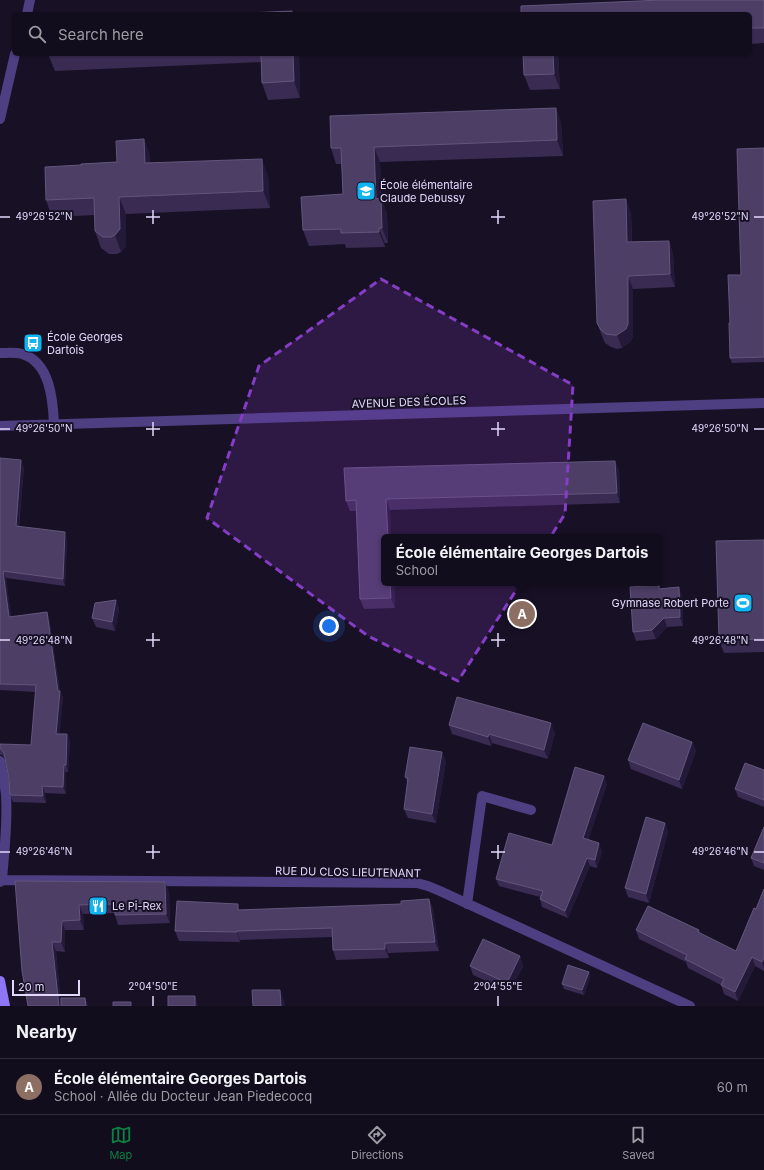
<!DOCTYPE html>
<meta charset="utf-8">
<style>
body{margin:0;font-family:Inter,sans-serif;background:#1f1b29;color:#f1f3f6}
.scale{position:absolute;left:12px;bottom:10px;width:68px;box-sizing:border-box;padding-left:4px;border:2px solid #e2d8fc;border-top:0;font-size:11px;line-height:14px;white-space:nowrap;color:#e2d8fc;-webkit-text-stroke:3px #181126;paint-order:stroke}
.you{position:absolute;left:329px;top:626px;width:14px;height:14px;margin:-10px;border:3px solid #fff;border-radius:50%;background:#1a73e8;box-shadow:0 0 0 6px #1a73e833}
.badge{display:grid;place-items:center;width:26px;height:26px;border-radius:50%;background:#0b8043;color:#fff;font-size:13px;font-weight:700}
.pin{position:absolute;translate:-50% -50%;border:2px solid #fff;box-shadow:0 1px 4px #0006}
.popup{position:absolute;left:381px;top:534px;width:282px;height:52px;box-sizing:border-box;display:grid;place-content:center;border-radius:6px;background:#120d1c;filter:drop-shadow(0 1px 3px #0005);font-size:13px;white-space:nowrap;color:#9c9ca3}
.popup b{font-size:15px;color:#f1f3f6}
.popup::after{content:'';position:absolute;left:50%;top:100%;margin-left:-8px;border:8px solid transparent;border-top-color:#120d1c}
.list{margin:0;padding:0;list-style:none}
h2{display:flex;justify-content:space-between;align-items:center;height:52px;margin:0;padding:0 16px;font-size:17px}
h2 small{font-size:13px;font-weight:400;color:#9c9ca3}
.list li{display:grid;grid-template-columns:26px 1fr auto;gap:12px;align-items:center;box-sizing:border-box;height:56px;padding:0 16px;border-top:1px solid #312d3b}
.list b{display:block;font-size:15px;white-space:nowrap}
.list p{margin:0;font-size:13px;white-space:nowrap;color:#9c9ca3}
.list em{font-size:13px;font-style:normal;color:#9c9ca3}
.icon{flex:none;width:22px;height:22px;fill:none;stroke:currentColor;stroke-width:2;stroke-linecap:round;stroke-linejoin:round}
.map{position:relative;flex:none;width:764px;height:1006px;overflow:hidden}
.search{position:absolute;background:#120d1c;box-shadow:0 1px 3px #0004;left:12px;right:12px;top:12px;height:44px;display:flex;align-items:center;gap:10px;box-sizing:border-box;padding:0 14px;border-radius:6px;color:#9c9ca3;font-size:15px}
.sheet{height:108px;background:#120d1c}
nav{display:flex;justify-content:space-around;align-items:center;box-sizing:border-box;height:56px;border-top:1px solid #312d3b;background:#120d1c;font-size:11px;color:#9c9ca3}
nav a{display:grid;justify-items:center;gap:2px}
nav .on{color:#0b8043}
.map>svg:first-child{display:block}
</style>
<div class="map">
<svg width="764" height="1006" viewBox="0 0 764 1006">
<rect width="100%" height="100%" fill="#181126"/>
<g fill="none" stroke-linecap="round" stroke-linejoin="round">
<path stroke="#4d3f81" stroke-width="10" d="M27,14l3,-14
M0,119l15,-65
M0,353c7,0 15,-1 22,1 28,8 31,46 32,70
M0,426l764,-23
M0,761c2,11 5,23 6,34 2,29 -2,57 -4,85l-2,2
M2,880l415,3 11,3 12,5 250,115
M467,904l15,-108 49,14"/>
<path stroke="#8e75f6" stroke-width="10" d="M0,981l5,25"/>
</g>
<path fill="#3a2b52" d="M764,0v43l-14,1v-30z
M48,54h251l1,44 -32,2 -6,-17 -1,-21 -206,9z
M558,54l2,35 -30,1 -6,-15z
M556,108l5,15 2,33 -183,6 1,36 6,16 1,29h-3v4l-39,1 -1,-4 -36,2 -6,-16 40,-36 -1,-30h-6l-5,-16z
M144,139l6,17v7l118,13 2,32 -144,6v32l-5,6 -4,2h-8l-8,-6 -6,-17v-16l-43,2 -6,-17 35,-35 36,-3z
M764,148v214l-32,1 -2,-5v-35l11,-48z
M631,212l1,30 37,-1 4,13 2,33 -42,2v48l-3,5 -8,6 -5,1 -6,-2 -6,-4 -3,-7 -5,-13z
M0,458l24,9 -5,59 48,13 -2,47 -59,-8 5,39 36,-5 2,7 11,72 3,7 -4,36 11,7 -2,31h-2v22l-21,-1 1,10 -33,-1 -3,-7 -1,-16 -4,-21 -3,-3h-2v-11l31,1 5,-53 -36,-2z
M615,461l4,10 1,32 -230,7 1,27h-7v46h10l1,25 -31,1 -4,-10 -4,-88h-6l-4,-10z
M764,540v112l-40,1 -5,-13z
M660,588l22,9 1,29 -16,1 -11,12 -20,2 -3,-9z
M116,600l3,9 -4,22 -19,-4 -4,-9z
M449,725l106,8 -7,26 -56,-16 -1,3 -39,-12z
M692,742l4,9 -14,38 -51,-20 -3,-9z
M446,761l-10,62 -28,-5 -4,-9 4,-26 -3,-6z
M764,770v37l-26,-10 -3,-8z
M607,784l-19,56 14,11 -5,17 -7,-2 -22,52 -26,-11 -2,-8v-2l-41,-11 -3,-7 56,-34z
M665,823l3,9 -19,71 -21,-6 -3,-9z
M764,827v43l-10,-4 -3,-8z
M15,881l154,10 1,32 -52,2 -3,-10v-2l-32,1 1,16h-19v22l-9,-1 5,54 24,-7 3,8h-60z
M764,889v82l-9,-5 -17,35 -14,-7 -3,-9 -33,-17 -2,-6 -47,-23 -3,-9h63l1,3 36,18 20,-42z
M429,899l4,10 6,42 -51,2 1,5 -53,2 -3,-10 -1,-13 -92,3v2l-61,-1 -4,-10 65,-21 161,-6z
M520,956l3,10 -13,26 -37,-17 -3,-9z
M589,972l1,5 -6,18 -20,-6 -2,-5z"/>
<path fill="#251939" d="M293,54h6l1,44 -6,-17z
M553,54h5l2,35 -6,-15z
M556,108l5,15 2,33 -6,-16z
M144,139l6,17 1,24 -6,-17z
M374,147l6,15 1,52 -5,-15z
M262,159l6,17 2,32 -7,-17z
M119,197l7,17v32l-5,6 -6,-17z
M381,198l6,16 1,29 -6,-15z
M626,199l5,13 1,43 -5,-13z
M379,228l6,15v4l-6,-15z
M669,241l4,13 2,33 -5,-13z
M628,276l5,13v48l-3,5 -8,6 -5,-13z
M21,460l3,7 -6,65 -2,-6z
M615,461l4,10 1,32 -3,-10z
M386,499l4,11 1,27h-3z
M65,532l2,7 -2,47 -2,-7z
M3,571l3,7 6,46 -3,-7z
M390,583h4l1,25 -4,-10z
M679,587l3,10 1,29 -3,-9z
M116,600l3,9 -4,22 -3,-9z
M47,612l2,7 11,74v-2l3,7 -4,43 -3,-7 2,-43z
M664,618l3,9 -11,12 -4,-9z
M551,723l4,10 -7,26 -4,-9z
M67,734l3,7 -2,31 -2,-7z
M489,734l3,9 -1,3 -3,-9z
M692,742l4,9 -14,38 -3,-9z
M442,752l4,9 -10,62 -4,-9z
M64,765l2,7v22l-3,-7z
M604,776l3,8 -21,62 -3,-8z
M42,786l3,7 1,10 -3,-7z
M665,823l3,9 -19,71 -3,-9z
M599,843l3,8 -5,17 -2,-8z
M587,858l3,8 -22,52 -3,-7z
M165,882l4,9 1,32 -4,-9z
M429,899l4,10 6,42 -4,-9z
M79,905l4,9 1,16 -4,-10z
M62,921l3,9v22l-4,-10z
M237,931l3,9v2l-3,-10z
M52,942l4,9 5,55h-2z
M385,943l3,10 1,5 -4,-9z
M520,956l3,10 -13,26 -3,-9z
M752,957l3,9 -17,35 -3,-9z
M764,958v9l-2,-5z
M589,972l1,5 -6,18 -2,-5z
M280,990l5,13v3h-4z
M195,996l3,9v1h-3z
M85,998l3,8h-2z"/>
<path fill="#4c3e64" stroke="#63567c" d="M662,0h102v28h-14v-14h-229v-8z
M292,11v3h-66z
M261,54h32l1,27 -32,2z
M523,54h30l1,20 -30,1z
M556,108l1,32 -183,7 2,52 5,-1 1,30h-3v4l-38,1v-4l-38,1 -2,-33 42,-3 -2,-46h-10l-1,-32z
M144,139l1,24 117,-4 1,32 -144,6 1,32 -5,6 -4,2h-8l-8,-6 -1,-33 -48,2 -1,-33 36,-2v-1l36,-2 -1,-21z
M764,148v209l-34,1 -1,-35h1l-2,-48h13l-4,-126z
M626,199l1,43 42,-1 1,33 -42,2v48l-2,5 -9,6h-4l-7,-1 -5,-4 -4,-7 -4,-122z
M0,458l21,2 -5,66 49,6 -2,47 -60,-8 6,46 38,-5 11,79h2l-4,43h11l-1,31h-2l-1,22 -21,-1 1,10 -33,-1 -1,-16 -5,-26 -4,-5v-4l31,1 5,-60 -36,-1z
M615,461l2,32 -231,6 2,38h-4v46h6l1,15 -31,1 -4,-99 -10,1 -2,-33z
M764,540v99l-45,1 -3,-99z
M659,585v4l20,-2 1,30 -16,1 -12,12 -19,2 -3,-45z
M116,600l-4,22 -20,-4 3,-15z
M457,697l94,26 -7,27 -55,-16 -1,3 -39,-12z
M643,723l49,19 -13,38 -51,-20z
M410,747l32,5 -10,62 -28,-5 4,-31 -3,-1z
M745,763l19,7v30l-29,-11z
M575,767l29,9 -21,62 16,5 -4,17 -8,-2 -22,53 -25,-12 3,-8 -47,-12 13,-46 43,12z
M646,817l19,6 -19,71 -21,-6z
M764,827v36l-13,-5z
M15,881l150,1 1,32 -51,1v-11l-36,1 1,15 -18,1 -1,21h-9l7,64h-31l-6,-35z
M764,889v69l-2,4 -10,-5 -17,35 -14,-7 3,-6 -39,-20 2,-4 -51,-25 12,-24 51,24 -1,2 38,19 18,-43 2,1z
M429,899l6,43 -50,1v6l-52,1 -1,-22 -95,3v1l-62,-1 2,-30 61,3v6l163,-6v-3z
M483,939l37,17 -13,27 -37,-17z
M568,965l21,7 -7,18 -20,-6z
M252,990h28l1,16h-28z
M168,996h27v10h-27z
M61,998h24l1,8h-25z
M113,1002h18v4h-18z"/>
<path fill="#853dc5" fill-opacity="0.2" stroke="#853dc5" stroke-width="3" stroke-dasharray="8 5" stroke-linejoin="round" d="M381,279l192,106 -8,129 -107,167 -90,-45 -161,-118 52,-152z"/>
<path fill="none" stroke="#e2d8fc" stroke-width="1.5" d="M153,210v14M498,210v14M0,217h10M146,217h14M491,217h14M754,217h10M153,422v14M498,422v14M0,429h10M146,429h14M491,429h14M754,429h10M153,633v14M498,633v14M0,640h10M146,640h14M491,640h14M754,640h10M153,845v14M498,845v14M0,852h10M146,852h14M491,852h14M754,852h10M153,996v10M498,996v10"/>
<defs>
<symbol id="school-square" viewBox="-11 -11 22 22"><rect x="-9" y="-9" width="18" height="18" rx="4" fill="#11b4f0" stroke="#181126"/><path d="M0-5L7-2L0 1L-7-2ZM-4 1L0 2.5L4 1V4Q0 6-4 4Z" fill="#fff"/></symbol>
<symbol id="bus-square" viewBox="-11 -11 22 22"><rect x="-9" y="-9" width="18" height="18" rx="4" fill="#11b4f0" stroke="#181126"/><path d="M-5-6H5V4H4V6H2V4H-2V6H-4V4H-5ZM-3.5-4V0h7V-4ZM-3.5 1.2v1.5H-2V1.2ZM2 1.2v1.5H3.5V1.2Z" fill="#fff"/></symbol>
<symbol id="stadium-square" viewBox="-11 -11 22 22"><rect x="-9" y="-9" width="18" height="18" rx="4" fill="#11b4f0" stroke="#181126"/><path d="M0-5a6.5 5 0 1 0 0 10a6.5 5 0 1 0 0-10ZM-3.5-1.8h7v3.6h-7Z" fill="#fff"/></symbol>
<symbol id="restaurant-square" viewBox="-11 -11 22 22"><rect x="-9" y="-9" width="18" height="18" rx="4" fill="#11b4f0" stroke="#181126"/><path d="M-5-6h1v4h1v-4h1v4h1v-4h1v5L-1.5 .5V6h-2V.5L-5-1ZM5-6V6H3V1.5H1.5Q1.5-4 5-6Z" fill="#fff"/></symbol>
</defs>
<g fill-rule="evenodd">
<use href="#school-square" x="355" y="180" width="22" height="22"/>
<use href="#bus-square" x="22" y="332" width="22" height="22"/>
<use href="#stadium-square" x="732" y="592" width="22" height="22"/>
<use href="#restaurant-square" x="87" y="895" width="22" height="22"/>
</g>
<g text-anchor="middle" dominant-baseline="central" stroke-width="4" stroke-linejoin="round" paint-order="stroke">
<g font-size="11" fill="#e2d8fc" stroke="#181126" text-anchor="start">
<text x="380" y="185">École élémentaire<tspan x="380" dy="13">Claude Debussy</tspan></text>
<text x="47" y="337">École Georges<tspan x="47" dy="13">Dartois</tspan></text>
<text x="729" y="603" text-anchor="end">Gymnase Robert Porte</text>
<text x="112" y="906">Le Pi-Rex</text>
</g>
<g font-size="11" fill="#e2d8fc" stroke="#181126">
<text transform="translate(409 402) rotate(-2)">AVENUE DES ÉCOLES</text>
<text transform="translate(348 872) rotate(1)">RUE DU CLOS LIEUTENANT</text>
</g>
</g>
<g font-size="10" text-anchor="middle" fill="#e2d8fc" stroke="#181126" stroke-width="4" stroke-linejoin="round" paint-order="stroke">
<text x="44" y="220">49°26'52"N</text>
<text x="720" y="220">49°26'52"N</text>
<text x="44" y="432">49°26'50"N</text>
<text x="720" y="432">49°26'50"N</text>
<text x="44" y="644">49°26'48"N</text>
<text x="720" y="644">49°26'48"N</text>
<text x="44" y="855">49°26'46"N</text>
<text x="720" y="855">49°26'46"N</text>
<text x="153" y="990">2°04'50"E</text>
<text x="498" y="990">2°04'55"E</text>
</g>
</svg>
<div class="scale">20 m</div>
<div class="you"></div>
<div class="pin badge" style="left:522px;top:614px;background:#8d6e63">A</div>
<div class="popup"><b>École élémentaire Georges Dartois</b>School</div>
<div class="search"><svg class="icon" aria-label="search" viewBox="0 0 24 24"><circle cx="10" cy="10" r="6"/><path d="M15 15l6 6"/></svg>Search here</div>
</div>
<section class="sheet">
<h2>Nearby<small></small></h2>
<ul class="list">
<li><span class="badge" style="background:#8d6e63">A</span><div><b>École élémentaire Georges Dartois</b><p>School · Allée du Docteur Jean Piedecocq</p></div><em>60 m</em></li>
</ul>
</section>
<nav>
<a class="on"><svg class="icon" aria-label="map" viewBox="0 0 24 24"><path d="M3 6l6-2 6 2 6-2v14l-6 2-6-2-6 2zM9 4v14M15 6v14"/></svg>Map</a>
<a><svg class="icon" aria-label="directions" viewBox="0 0 24 24"><path d="M12 3l9 9-9 9-9-9zM9 14v-3h6M13 9l2 2-2 2"/></svg>Directions</a>
<a><svg class="icon" aria-label="saved" viewBox="0 0 24 24"><path d="M7 4h10v16l-5-4-5 4z"/></svg>Saved</a>
</nav>
